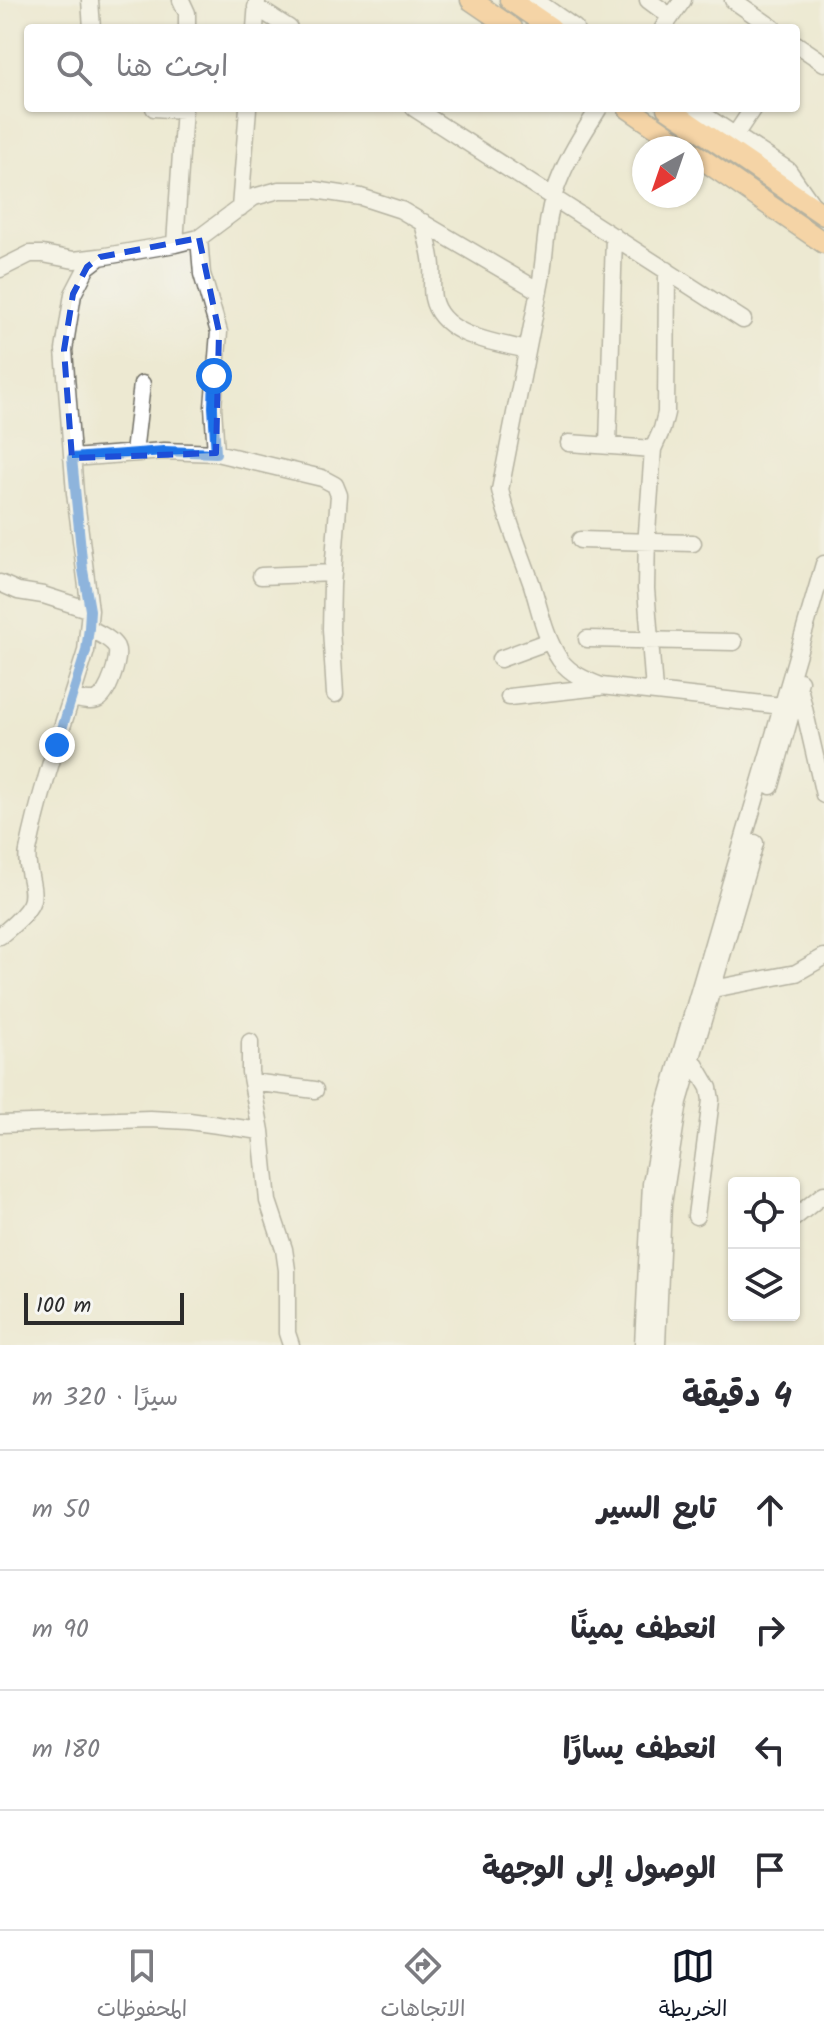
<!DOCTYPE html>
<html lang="ar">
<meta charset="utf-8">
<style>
body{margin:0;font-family:Kalam,"Playpen Sans Arabic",sans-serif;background:#f7f7f7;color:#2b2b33;direction:rtl}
.controls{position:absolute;right:24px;bottom:24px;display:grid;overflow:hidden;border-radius:8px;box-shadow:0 2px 6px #0004}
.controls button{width:72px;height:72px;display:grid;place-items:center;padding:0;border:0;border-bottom:2px solid #e1e1e2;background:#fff;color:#2b2b33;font:40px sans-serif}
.compass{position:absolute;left:632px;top:136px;width:72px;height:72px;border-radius:50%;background:#fff;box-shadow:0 2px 6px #0004;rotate:220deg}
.scale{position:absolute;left:24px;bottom:20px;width:160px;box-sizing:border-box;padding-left:8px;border:4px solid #2b2b2b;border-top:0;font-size:22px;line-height:28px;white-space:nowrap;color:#2b2b2b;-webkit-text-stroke:6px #f6f6f2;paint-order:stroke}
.stop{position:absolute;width:24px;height:24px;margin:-18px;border:6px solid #1a73e8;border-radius:50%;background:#fff}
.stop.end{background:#1a73e8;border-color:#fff;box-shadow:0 2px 8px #0008}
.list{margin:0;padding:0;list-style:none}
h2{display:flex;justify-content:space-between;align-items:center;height:104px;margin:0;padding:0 32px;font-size:34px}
h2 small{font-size:26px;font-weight:400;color:#7c7c81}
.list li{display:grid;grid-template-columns:52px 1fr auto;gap:24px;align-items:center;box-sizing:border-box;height:120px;padding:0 32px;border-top:2px solid #e1e1e2}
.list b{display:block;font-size:30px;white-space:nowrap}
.list em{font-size:26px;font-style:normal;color:#7c7c81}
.icon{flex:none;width:44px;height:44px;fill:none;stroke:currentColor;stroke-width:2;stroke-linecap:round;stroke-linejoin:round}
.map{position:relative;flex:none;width:824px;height:1345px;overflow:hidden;direction:ltr}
.search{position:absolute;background:#fff;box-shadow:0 2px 6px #0004;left:24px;right:24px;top:24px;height:88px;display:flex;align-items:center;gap:20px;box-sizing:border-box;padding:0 28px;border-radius:8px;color:#7c7c81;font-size:30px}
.sheet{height:584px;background:#fff}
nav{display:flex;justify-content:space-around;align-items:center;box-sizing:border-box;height:112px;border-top:2px solid #e1e1e2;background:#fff;font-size:22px;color:#7c7c81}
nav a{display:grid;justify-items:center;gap:4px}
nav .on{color:#111827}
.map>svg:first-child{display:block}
</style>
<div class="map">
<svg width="824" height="1345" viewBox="0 0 824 1345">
<rect width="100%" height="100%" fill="#f6f6f2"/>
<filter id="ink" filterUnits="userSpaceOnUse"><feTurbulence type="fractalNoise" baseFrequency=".0125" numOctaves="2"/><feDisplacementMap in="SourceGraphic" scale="16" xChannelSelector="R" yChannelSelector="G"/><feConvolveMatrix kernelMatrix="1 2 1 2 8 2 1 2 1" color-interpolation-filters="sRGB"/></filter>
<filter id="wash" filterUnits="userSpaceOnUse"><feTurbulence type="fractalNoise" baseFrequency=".006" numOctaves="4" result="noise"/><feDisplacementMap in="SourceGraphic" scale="32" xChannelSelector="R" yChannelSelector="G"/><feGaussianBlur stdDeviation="1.8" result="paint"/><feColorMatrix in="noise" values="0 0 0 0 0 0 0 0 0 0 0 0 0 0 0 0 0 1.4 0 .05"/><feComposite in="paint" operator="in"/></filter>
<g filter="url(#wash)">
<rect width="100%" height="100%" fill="#ede9d2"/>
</g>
<g filter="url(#ink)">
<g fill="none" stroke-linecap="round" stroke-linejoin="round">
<defs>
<path id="minor" d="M90,0l2,28
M181,0l6,13v15
M535,0l40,28
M648,0l23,17
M733,0l40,28
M256,7l33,21
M255,28l2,-26
M663,28l20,-28
M796,44l28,19
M154,108l29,2
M414,108l329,212
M599,108c-15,24 -31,49 -41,75 -12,30 -12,65 -17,97 -13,70 -28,140 -41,210 8,33 21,63 32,95 8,25 13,53 28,75 11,14 25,20 41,26l181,20
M693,108l95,62 23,33
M735,135l18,-27
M240,208l8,-100
M423,222c3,15 8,29 9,44 1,10 -1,22 1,32 8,39 63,44 94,52
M199,238l3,36 17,58 -6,75 3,46
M175,244l24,-6 55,-41 25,-7h36l46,7 40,13 138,81
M0,269l30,-15h13l31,6 25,-3
M569,443l84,6
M608,446l6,-210
M134,453l8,-69
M72,458l92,-7 52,2 106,25 13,7 4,10 -7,90 -1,44 4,65
M580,540l113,3
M261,576l72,-3
M0,583l18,8 25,4 47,15
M587,639l147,3
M500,659l49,-18
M654,691l-8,-102 1,-57 6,-83 9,-20 4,-16 1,-143
M800,691l24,104
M509,697l91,-10
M71,698c8,1 19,5 26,2 11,-4 24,-43 19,-53 -5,-9 -19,-14 -27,-19
M771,786l29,-105
M0,936c10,-9 23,-18 30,-31 8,-15 -6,-37 -2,-54 14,-68 38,-134 58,-200l4,-41 -15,-117 -11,-143 9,-56 14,-27 13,-10 75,-13 9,-136
M713,989l83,-16 28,-16
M250,1042v30l11,59
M692,1059l17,29 2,12 -15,116
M252,1082l63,8
M0,1124l150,-5 39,2 72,10 7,70 16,48 3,21v63l4,12
M794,1218l30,-24
M643,1345l8,-161 13,-73 160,-547
M657,1345l6,-141 16,-102 76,-259"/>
<path id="major" d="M471,0l41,28
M510,0l41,28
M628,108l58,40
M667,108l157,107
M692,152l132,91"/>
</defs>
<use href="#minor" stroke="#6f6e65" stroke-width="19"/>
<use href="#major" stroke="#6f6e65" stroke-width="23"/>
<use href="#minor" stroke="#fff" stroke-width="16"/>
<use href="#major" stroke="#ffbb71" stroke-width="20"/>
</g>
</g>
<g fill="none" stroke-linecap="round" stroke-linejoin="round" filter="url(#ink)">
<path stroke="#1a73e8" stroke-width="10" d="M57,745l29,-94 3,-23 1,-18 -7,-40 -11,-112 92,-7 52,2 -3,-46 1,-31"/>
</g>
<path d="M0 0H824V1345H0ZM199,238l20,94 -3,121 -144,5 -8,-108 9,-56 14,-27 13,-10z" fill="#ede9d2" fill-opacity=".55" fill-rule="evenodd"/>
<path fill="none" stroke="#1d4ed8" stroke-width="6" stroke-dasharray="16 10" stroke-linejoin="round" d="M199,238l20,94 -3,121 -144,5 -8,-108 9,-56 14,-27 13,-10z"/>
</svg>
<div class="controls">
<button><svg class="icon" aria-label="locate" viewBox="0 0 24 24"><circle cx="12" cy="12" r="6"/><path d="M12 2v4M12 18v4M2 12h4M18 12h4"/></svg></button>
<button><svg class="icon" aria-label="layers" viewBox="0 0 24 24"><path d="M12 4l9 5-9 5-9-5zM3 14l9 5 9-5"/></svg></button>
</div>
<svg class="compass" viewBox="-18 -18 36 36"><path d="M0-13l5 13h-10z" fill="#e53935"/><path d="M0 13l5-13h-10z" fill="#7c7c81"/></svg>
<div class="scale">100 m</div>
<div class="stop" style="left:214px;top:376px"></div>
<div class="stop end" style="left:57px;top:745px"></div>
<div class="search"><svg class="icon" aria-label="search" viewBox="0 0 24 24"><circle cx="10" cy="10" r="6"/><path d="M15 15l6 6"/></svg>ابحث هنا</div>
</div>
<section class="sheet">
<h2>4 دقيقة<small>سيرًا · 320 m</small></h2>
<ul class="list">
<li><svg class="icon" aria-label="ahead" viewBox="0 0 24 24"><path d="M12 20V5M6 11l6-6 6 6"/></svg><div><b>تابع السير</b></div><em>50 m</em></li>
<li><svg class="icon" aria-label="right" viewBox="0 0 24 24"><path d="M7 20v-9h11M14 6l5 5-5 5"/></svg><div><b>انعطف يمينًا</b></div><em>90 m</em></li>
<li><svg class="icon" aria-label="left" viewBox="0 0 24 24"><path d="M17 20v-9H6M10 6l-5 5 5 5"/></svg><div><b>انعطف يسارًا</b></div><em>180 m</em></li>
<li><svg class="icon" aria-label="arrive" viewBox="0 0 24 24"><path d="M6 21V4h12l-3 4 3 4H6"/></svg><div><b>الوصول إلى الوجهة</b></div></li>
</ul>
</section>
<nav>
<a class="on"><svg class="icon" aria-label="map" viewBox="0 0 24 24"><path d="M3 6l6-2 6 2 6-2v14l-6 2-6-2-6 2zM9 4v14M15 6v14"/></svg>الخريطة</a>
<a><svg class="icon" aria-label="directions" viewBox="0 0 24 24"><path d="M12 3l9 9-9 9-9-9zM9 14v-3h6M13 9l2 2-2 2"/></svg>الاتجاهات</a>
<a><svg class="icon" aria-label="saved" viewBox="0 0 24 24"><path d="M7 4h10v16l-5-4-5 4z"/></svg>المحفوظات</a>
</nav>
